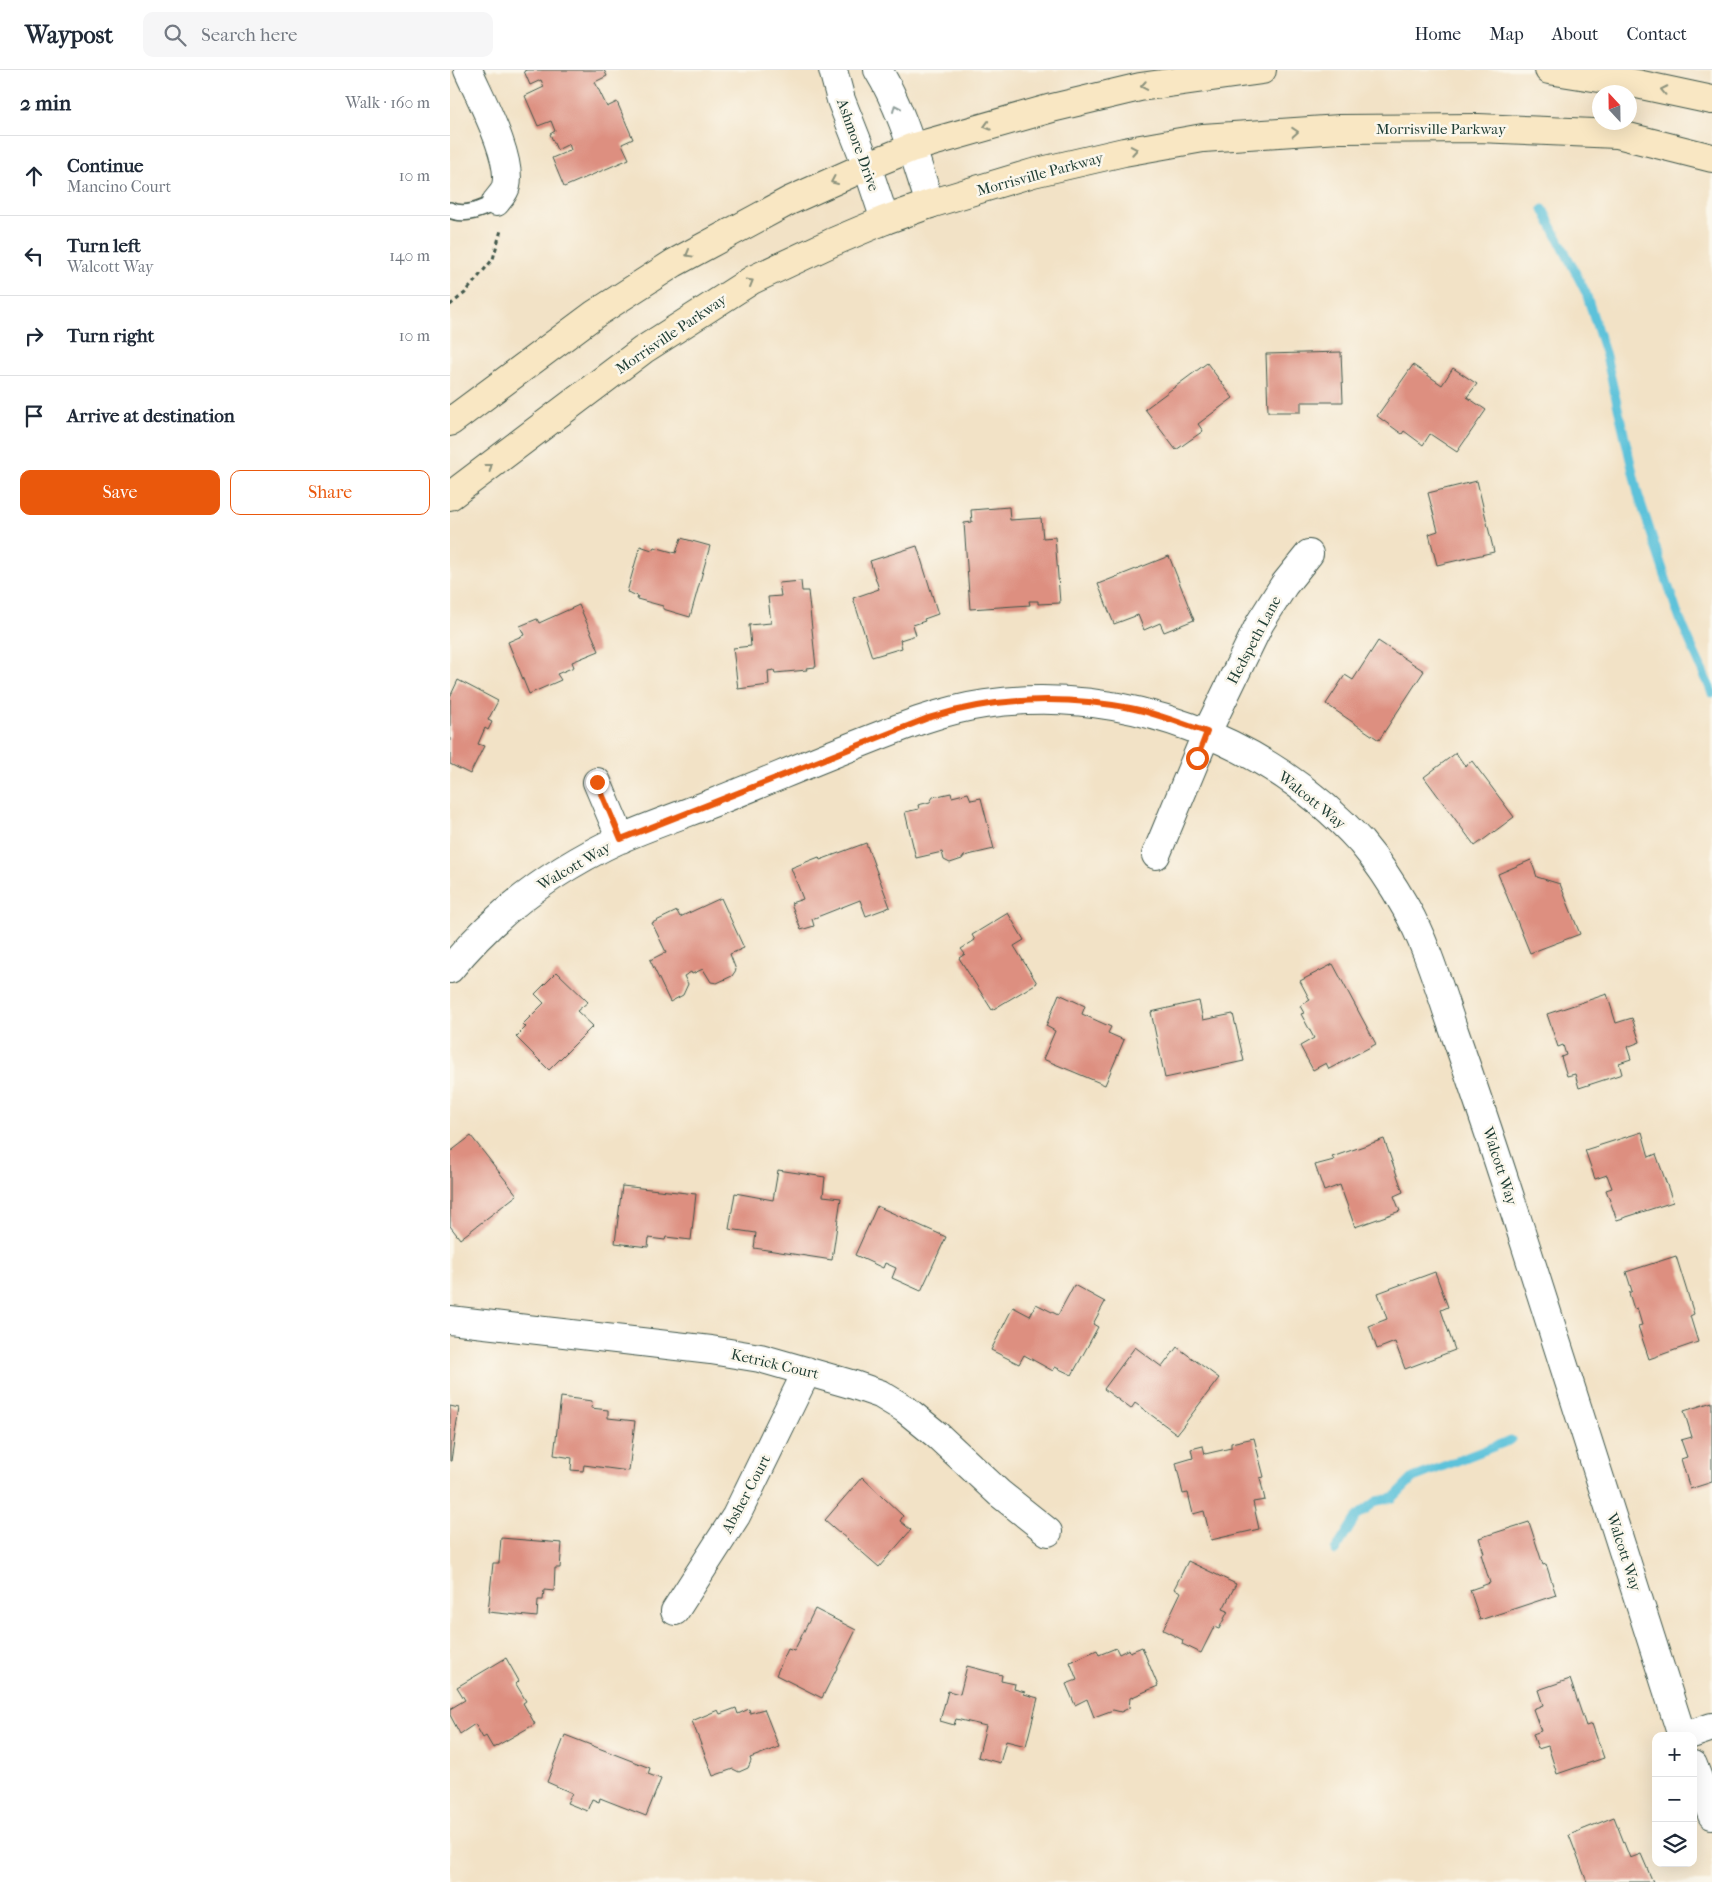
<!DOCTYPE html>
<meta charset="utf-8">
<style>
body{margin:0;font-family:"IM FELL French Canon",serif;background:#f6f6f7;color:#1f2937}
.controls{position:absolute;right:15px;bottom:15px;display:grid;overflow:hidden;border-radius:10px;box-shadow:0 5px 20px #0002}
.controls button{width:45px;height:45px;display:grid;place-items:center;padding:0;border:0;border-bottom:1px solid #e0e1e3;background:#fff;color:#1f2937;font:25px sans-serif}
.compass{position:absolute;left:1142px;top:15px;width:45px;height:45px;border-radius:50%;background:#fff;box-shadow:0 5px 20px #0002;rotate:338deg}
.stop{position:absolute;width:15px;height:15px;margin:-11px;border:4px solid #ea580c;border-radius:50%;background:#fff}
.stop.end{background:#ea580c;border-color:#fff;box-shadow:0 1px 5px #0008}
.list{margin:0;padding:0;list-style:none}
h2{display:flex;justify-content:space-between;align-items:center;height:65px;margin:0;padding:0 20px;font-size:21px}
h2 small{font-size:16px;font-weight:400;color:#747a83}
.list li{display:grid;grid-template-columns:32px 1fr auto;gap:15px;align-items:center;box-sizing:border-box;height:80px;padding:0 20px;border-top:1px solid #e0e1e3}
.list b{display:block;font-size:19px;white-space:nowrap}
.list p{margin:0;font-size:16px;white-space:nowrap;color:#747a83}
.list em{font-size:16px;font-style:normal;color:#747a83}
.actions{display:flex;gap:10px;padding:15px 20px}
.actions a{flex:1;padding:11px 0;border:1px solid #ea580c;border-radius:10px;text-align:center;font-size:18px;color:#ea580c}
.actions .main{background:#ea580c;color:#fff}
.icon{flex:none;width:28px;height:28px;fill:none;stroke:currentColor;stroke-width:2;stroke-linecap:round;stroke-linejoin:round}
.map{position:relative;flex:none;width:1262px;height:1812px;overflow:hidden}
header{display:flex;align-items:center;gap:30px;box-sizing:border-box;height:70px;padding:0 25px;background:#fff;border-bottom:1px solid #e0e1e3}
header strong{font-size:24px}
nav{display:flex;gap:28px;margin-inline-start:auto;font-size:18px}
.search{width:350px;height:45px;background:#f6f6f7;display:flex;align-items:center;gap:12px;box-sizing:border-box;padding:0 18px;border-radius:10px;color:#747a83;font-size:19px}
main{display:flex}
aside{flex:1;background:#fff}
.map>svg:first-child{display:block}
</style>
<header>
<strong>Waypost</strong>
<div class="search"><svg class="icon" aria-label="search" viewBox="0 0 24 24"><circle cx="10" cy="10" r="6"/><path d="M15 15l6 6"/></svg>Search here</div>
<nav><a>Home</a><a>Map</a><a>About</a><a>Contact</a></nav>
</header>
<main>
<aside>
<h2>2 min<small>Walk · 160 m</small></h2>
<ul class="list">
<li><svg class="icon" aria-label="ahead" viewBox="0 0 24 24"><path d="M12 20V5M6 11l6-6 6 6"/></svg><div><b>Continue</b><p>Mancino Court</p></div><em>10 m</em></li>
<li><svg class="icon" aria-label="left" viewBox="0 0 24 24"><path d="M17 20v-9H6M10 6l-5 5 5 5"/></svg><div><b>Turn left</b><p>Walcott Way</p></div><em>140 m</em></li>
<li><svg class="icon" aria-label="right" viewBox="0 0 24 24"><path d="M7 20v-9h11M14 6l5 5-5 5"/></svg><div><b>Turn right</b></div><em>10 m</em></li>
<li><svg class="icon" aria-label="arrive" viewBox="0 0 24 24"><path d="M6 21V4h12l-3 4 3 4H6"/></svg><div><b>Arrive at destination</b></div></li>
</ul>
<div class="actions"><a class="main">Save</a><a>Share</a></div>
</aside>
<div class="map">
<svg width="1262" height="1812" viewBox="0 0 1262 1812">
<rect width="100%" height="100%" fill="#fbf7ec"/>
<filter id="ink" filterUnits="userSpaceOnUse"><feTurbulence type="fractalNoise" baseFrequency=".02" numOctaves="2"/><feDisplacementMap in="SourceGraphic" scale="10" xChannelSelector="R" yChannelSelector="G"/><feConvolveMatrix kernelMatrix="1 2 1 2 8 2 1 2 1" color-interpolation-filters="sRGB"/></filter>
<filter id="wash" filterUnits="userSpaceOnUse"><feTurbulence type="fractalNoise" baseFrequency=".0096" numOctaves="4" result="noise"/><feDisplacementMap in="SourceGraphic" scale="20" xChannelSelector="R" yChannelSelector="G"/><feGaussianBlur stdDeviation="1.12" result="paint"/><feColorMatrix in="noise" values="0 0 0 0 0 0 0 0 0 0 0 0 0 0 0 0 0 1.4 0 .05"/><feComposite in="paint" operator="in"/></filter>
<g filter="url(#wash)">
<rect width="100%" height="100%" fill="#f2e2c6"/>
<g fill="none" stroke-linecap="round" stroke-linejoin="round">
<path stroke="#5dc2da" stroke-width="9" d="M1093,139l43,84 20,63 32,138 39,118 35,81
M885,1481l22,-35 20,-15 16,-3 20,-20 98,-38"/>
</g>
<g id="blocks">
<path fill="#dd8f80" d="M77,0h77l3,6 -12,6 12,25 10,-5 16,37 -11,5 7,15 -65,28 -12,-29 19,-8 -2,-6 -12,6 -7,-16 5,-3 -4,-10 -13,5 -13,-30 19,-9 -3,-7 -11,5 -6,-14z
M891,282l2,50h-42v10h-33l-2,-58z
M757,293l26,35 -35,26 5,7 -27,19 -31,-41z
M963,295l29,20 11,-17 24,16 -10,13 19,13 -29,42 -27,-18 -7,11 -19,-14 -2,3 -25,-18z
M1027,411l17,71 -57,13 -8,-31 9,-3 -10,-38z
M559,437l1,13 31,-2 2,20 12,-1 5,66 -22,1v-3h-9l1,4 -60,4 -6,-86 8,-1 -1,-12z
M231,468l29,8 -20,71 -27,-8v-3l-26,-7 1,-3 -11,-4 13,-46 12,4 2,-3 22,6z
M467,476l21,68 -14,5 1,2 -12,4 3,10 -16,5 2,8 -30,9 -19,-59 26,-9 -9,-28z
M719,486l25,64 -30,12 -4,-9 -16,7 -6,-15 -24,9 -16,-40z
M351,511l1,10h6l8,76 -10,1 1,2 -32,3 -1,-3 -6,1 1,14 -31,4 -5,-41 18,-2 -2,-21 22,-2 -3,-26 13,-1 -2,-13z
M129,535l20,46 -27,11 2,5 -17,7 4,6 -32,14 -21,-52 16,-7 -4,-9 17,-7 2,4z
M928,571l46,30 -45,69 -53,-36 19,-29 8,5z
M8,610l40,21 -10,19 4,2 -4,8 -3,-2 -7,16 6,2 -14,28 -20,-10v-67z
M1006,683l9,13 7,-5 42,56 -39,29 -51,-69z
M501,723l1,4 16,-4 3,7 10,-2 13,51 -30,7 -2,3 -12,4 -6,-3 -2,-8 -26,6 -11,-46 14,-3 -1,-4 12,-3 3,-5z
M416,773l24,64 -24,9 -6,-16 -48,19 2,7 -13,4 -10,-27 12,-4 -12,-31 28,-11 1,3z
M1081,790l6,17 23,7 20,50 -50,19 -32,-79z
M271,828l23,50 -14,6 6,16 -4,6 -15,7 -6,-1 -8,-13 -11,5 -1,-2 -7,4 4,8 -5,11 -13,7 -20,-42 16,-8 -14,-29 25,-12 3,6z
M558,843l16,27 -10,6 23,37 -45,27 -33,-52 6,-4 -4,-5 14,-9 -3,-5z
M883,894l43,80 -47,25 -3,-6 -13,7 -13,-24 14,-8 -13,-24 3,-1 -4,-7 10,-6 -10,-19z
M107,902l31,30 -11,9 16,15 -44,44 -33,-33 10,-10 -3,-3 21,-21 -9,-9z
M609,924l26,12 -3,8 29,13 -3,6 16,7 -19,45 -62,-26 12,-28 -9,-5z
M1157,924l9,29 16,-5 8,24 -13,5 4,12 -12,4 3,11 -43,14 -4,-14 -8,2 -6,-19 5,-2 -3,-10 -5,2 -11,-33z
M749,931l4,19 30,-6 11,47 -79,17 -14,-66z
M1192,1062l7,25 7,-3 17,48 -56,18 -11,-30 6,-2 -5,-13 -12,4 -10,-29z
M21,1066l46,59 -57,44 -10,-13v-74z
M934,1069l19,53 -9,4 6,15 -45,16 -15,-42 -16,6 -9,-26 19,-5 -2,-3z
M328,1100l47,7 -2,19 18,2 -9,62 -78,-12 2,-15 -27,-4 6,-36 38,7z
M172,1116l74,8 -5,46 -25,-3 -1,3 -16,-2 -1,9 -33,-4z
M427,1136l69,31 -25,54 -29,-13 4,-10 -11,-5 -2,5 -28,-13z
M1226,1186l18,58 -4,2 8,26 -49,17 -11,-33 4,-1 -5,-17 -3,1 -5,-16 3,-2 -6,-19z
M985,1202l13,35 -7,3 14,40 -50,19 -10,-27 -18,7 -8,-23 18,-7 -9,-26z
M624,1215l31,17 -12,22 5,3 -26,48 -17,-8 -2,4 -29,-16 -5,9 -28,-14 22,-43 17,9 6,-12 22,11z
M685,1277l27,20 15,-20 42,31 -42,56 -42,-31 -4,6 -27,-20z
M111,1327l31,4 -1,7 17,2v8l27,3 -6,50 -45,-6 -1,6 -12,-1 1,-12 -18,-3z
M1262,1332v80l-22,7 -9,-30 6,-2 -6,-17 11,-3 -8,-26z
M0,1336l9,2 -8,53h-1z
M804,1368l10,39 -4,1 5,22 -12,2 6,27 -48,11 -7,-29 -11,3 -5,-21 -5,1 -7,-31 17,-5 -2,-9 12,-3 2,8 26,-6v-5z
M412,1407l41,39 -3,5 11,9 -32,37 -54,-47z
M1079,1452l14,43 3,-1 10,31 -76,25 -10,-30 20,-7 -9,-29 3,-1 -5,-15z
M51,1468l61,5 -2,25h-5l-1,23 -10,-1 -1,10h-5l-1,17 -49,-5 5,-49h6z
M738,1491l48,23 -13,25 5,2 -9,18 -5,-2 -13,26 -19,-9 1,-4 -20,-10 18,-38 -7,-3z
M365,1539l41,21 -34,68 -46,-23 12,-26 6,2z
M692,1577l16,39 -28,12 -1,10 -8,4 -8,-2 -19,7 -7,-18 -12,6 -9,-21 11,-4 -7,-18 27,-12 2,5 17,-7 3,6 10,-5 1,3z
M56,1588l13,23 -3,3 10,17 -3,2 12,21 -42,24 -7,-12 -3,2 -8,-14 -15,10 -10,-19v-6l15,-9 -8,-13z
M517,1596l35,9 -1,6 14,3 -1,5 11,3 -1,2 14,4 -12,48 -20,-5 -6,22 -22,-6 8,-31 -30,-7 -2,6 -14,-4 8,-30 12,3z
M1120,1609l16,47 6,-2 12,34 -47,16 -9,-28 -10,3 -5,-15 8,-3 -8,-22 10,-4 -5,-15z
M286,1638l2,6 11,-5 1,4 14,-4 15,38 -29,11 1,3 -3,7 -9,4 -6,-3 -20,7 -21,-55 26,-11 2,4z
M115,1665l85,33 -2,6 13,5 -15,37 -46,-18 -1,4 -7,-3 -5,12 -20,-8 5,-10 -25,-11z
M1164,1747l16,41 11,-4 12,28h-66l-18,-47z"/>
</g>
</g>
<g filter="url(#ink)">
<use href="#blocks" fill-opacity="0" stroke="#3f564a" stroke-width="1"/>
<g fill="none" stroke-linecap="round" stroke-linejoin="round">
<defs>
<path id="lane" d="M0,140c15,7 32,-1 46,-8"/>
<path id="street" d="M18,0c12,28 45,88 38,116 -1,6 -7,12 -10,16
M383,0l8,30 26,66 18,54
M428,0c25,41 37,89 52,134
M147,712l24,57
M706,785l51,-123 53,-109 24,-38 25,-31
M0,899c46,-57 105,-100 172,-131 30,-13 62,-24 93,-36 43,-17 85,-35 128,-52 46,-18 93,-39 142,-46 137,-20 283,35 376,138 17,20 32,43 45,66 21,37 33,80 47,120 26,74 51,150 75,225 52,161 103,322 154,483
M0,1250l261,30 49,8 94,27 26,9 25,15 32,26 62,58 49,39
M225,1541l61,-95 71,-145
M1236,1666l26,-9
M1243,1695l19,50"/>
<path id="secondary" d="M1099,0l88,14 75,16
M0,352l145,-108 79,-51 115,-62 78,-35 44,-18 141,-40 88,-21 122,-17
M0,426l193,-146 109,-70 81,-38 52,-22 45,-16 103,-31 91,-21 79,-14 137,-9 138,-1 139,6 95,24"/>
</defs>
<use href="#lane" stroke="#3f564a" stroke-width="18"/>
<use href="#street" stroke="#3f564a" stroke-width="30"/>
<use href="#secondary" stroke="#3f564a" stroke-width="30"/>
<path stroke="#3f564a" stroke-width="3" stroke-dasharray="4 4" stroke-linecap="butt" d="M0,235l15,-12 28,-34 8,-29"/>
<use href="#lane" stroke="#fff" stroke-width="15"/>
<use href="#street" stroke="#fff" stroke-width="28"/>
<use href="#secondary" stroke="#f9e7c3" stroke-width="28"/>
</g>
<defs><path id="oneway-chevron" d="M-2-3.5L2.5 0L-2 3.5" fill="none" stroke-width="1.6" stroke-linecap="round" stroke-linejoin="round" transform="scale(1.25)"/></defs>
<g stroke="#8c927c">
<use href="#oneway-chevron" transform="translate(694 16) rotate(170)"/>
<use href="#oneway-chevron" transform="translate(1214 20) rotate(-168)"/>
<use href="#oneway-chevron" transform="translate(537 56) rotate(164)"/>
<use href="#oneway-chevron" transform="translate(845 62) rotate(-4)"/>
<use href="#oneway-chevron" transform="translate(684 80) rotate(-10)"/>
<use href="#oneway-chevron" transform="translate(384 111) rotate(156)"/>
<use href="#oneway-chevron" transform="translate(239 184) rotate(151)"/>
<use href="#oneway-chevron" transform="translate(300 212) rotate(-30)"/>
<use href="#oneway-chevron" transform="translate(39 397) rotate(-37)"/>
</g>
<use stroke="#8f9e9a" href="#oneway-chevron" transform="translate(446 38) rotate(-114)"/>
</g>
<g fill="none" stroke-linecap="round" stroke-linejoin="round" filter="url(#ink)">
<path stroke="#ea580c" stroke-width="6" d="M147,712l24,57 307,-121c65,-20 135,-23 202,-10 26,5 52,16 77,24l-10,26"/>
</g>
<g text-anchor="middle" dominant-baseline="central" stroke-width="5" stroke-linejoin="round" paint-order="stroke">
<g font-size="15" fill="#1f3d34" stroke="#fbf7ec">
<text x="991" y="59">Morrisville Parkway</text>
<text transform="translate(408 75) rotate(70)">Ashmore Drive</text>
<text transform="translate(590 104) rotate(-15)">Morrisville Parkway</text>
<text transform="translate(221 264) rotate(-34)">Morrisville Parkway</text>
<text transform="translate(804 570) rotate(-62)">Hedspeth Lane</text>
<text transform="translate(862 730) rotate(39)">Walcott Way</text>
<text transform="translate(124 796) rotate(-30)">Walcott Way</text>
<text transform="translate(1050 1096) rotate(72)">Walcott Way</text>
<text transform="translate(325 1294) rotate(13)">Ketrick Court</text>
<text transform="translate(296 1424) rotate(-62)">Absher Court</text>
<text transform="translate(1174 1482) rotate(72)">Walcott Way</text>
</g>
</g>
</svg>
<div class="controls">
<button>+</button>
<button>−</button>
<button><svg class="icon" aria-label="layers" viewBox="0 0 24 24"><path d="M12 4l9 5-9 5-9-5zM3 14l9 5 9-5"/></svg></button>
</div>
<svg class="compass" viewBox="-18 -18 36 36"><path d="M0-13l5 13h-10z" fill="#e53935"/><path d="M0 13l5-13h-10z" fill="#747a83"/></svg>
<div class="stop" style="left:747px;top:688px"></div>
<div class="stop end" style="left:147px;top:712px"></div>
</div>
</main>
